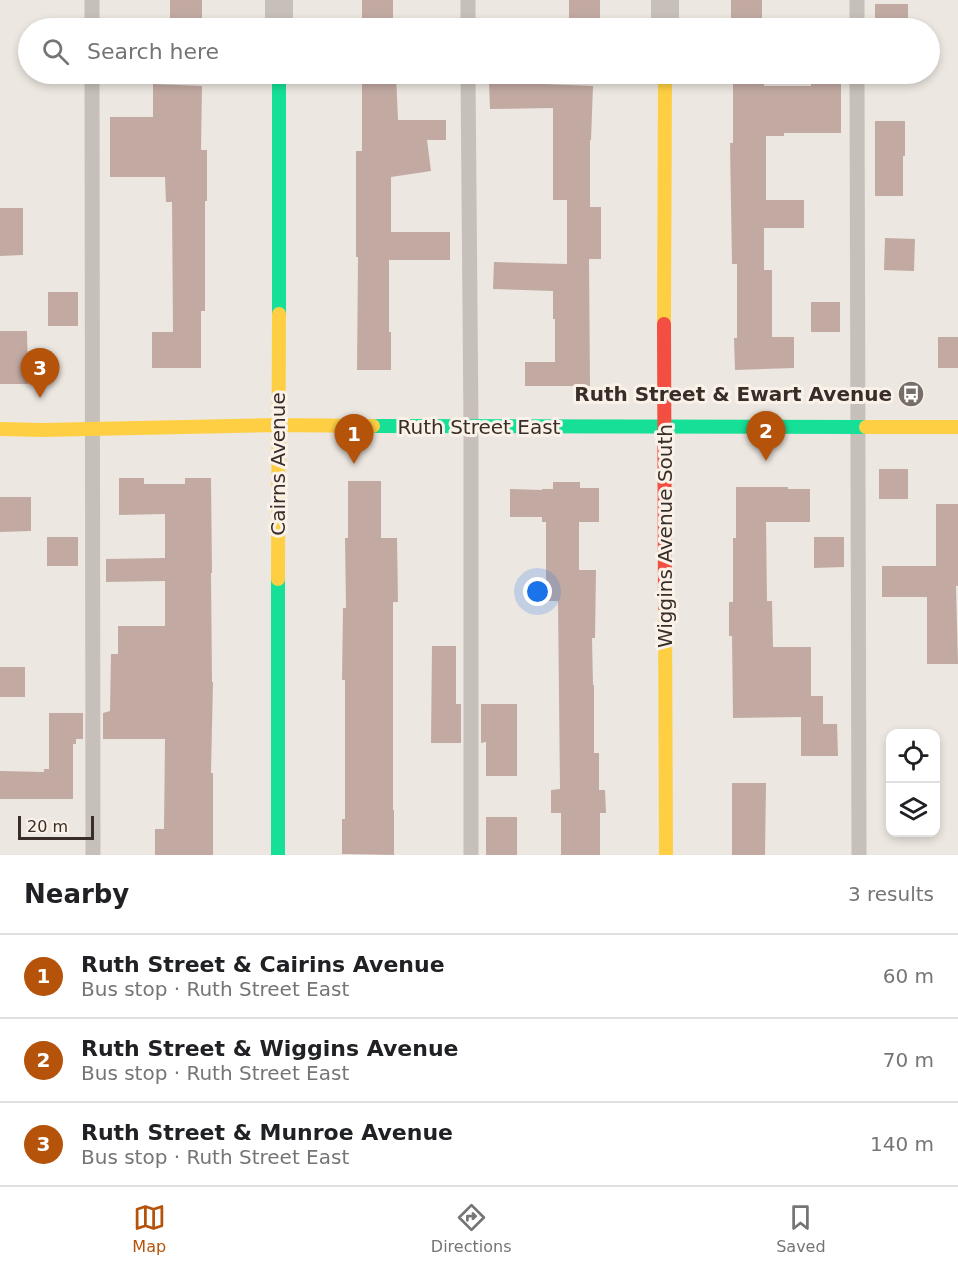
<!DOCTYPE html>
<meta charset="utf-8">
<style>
body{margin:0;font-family:"DejaVu Sans",sans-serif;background:#f2f2f2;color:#202124}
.controls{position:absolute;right:18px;bottom:18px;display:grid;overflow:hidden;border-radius:12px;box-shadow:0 3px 9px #0003}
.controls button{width:54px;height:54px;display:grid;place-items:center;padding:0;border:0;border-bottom:2px solid #e0e0e0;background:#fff;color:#202124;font:30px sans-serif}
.scale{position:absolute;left:18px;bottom:15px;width:76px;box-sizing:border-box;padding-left:6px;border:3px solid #382d28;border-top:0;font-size:16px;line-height:21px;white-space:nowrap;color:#382d28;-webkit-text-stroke:4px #faf2e8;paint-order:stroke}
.you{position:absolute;left:538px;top:592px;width:21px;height:21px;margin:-15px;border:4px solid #fff;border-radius:50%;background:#1a73e8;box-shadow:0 0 0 9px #1a73e833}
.badge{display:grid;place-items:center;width:39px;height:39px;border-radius:50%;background:#b45309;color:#fff;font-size:20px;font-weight:700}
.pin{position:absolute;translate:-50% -50px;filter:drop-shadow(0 2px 3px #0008)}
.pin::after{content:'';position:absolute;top:32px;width:21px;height:18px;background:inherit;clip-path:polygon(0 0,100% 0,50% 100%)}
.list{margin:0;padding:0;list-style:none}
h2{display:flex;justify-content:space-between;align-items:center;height:78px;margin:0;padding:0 24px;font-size:26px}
h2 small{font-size:20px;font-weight:400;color:#757577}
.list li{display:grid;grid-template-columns:39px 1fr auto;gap:18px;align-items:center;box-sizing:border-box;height:84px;padding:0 24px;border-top:2px solid #e0e0e0}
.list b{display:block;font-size:22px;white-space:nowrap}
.list p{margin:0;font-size:20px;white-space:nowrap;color:#757577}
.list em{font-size:20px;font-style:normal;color:#757577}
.icon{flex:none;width:33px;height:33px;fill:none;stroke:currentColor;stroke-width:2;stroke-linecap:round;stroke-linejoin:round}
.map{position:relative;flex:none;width:958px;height:855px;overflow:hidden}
.search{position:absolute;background:#fff;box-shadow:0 3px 9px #0003;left:18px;right:18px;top:18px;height:66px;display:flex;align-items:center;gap:15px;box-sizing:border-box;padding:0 21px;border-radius:33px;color:#757577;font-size:22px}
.sheet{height:330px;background:#fff}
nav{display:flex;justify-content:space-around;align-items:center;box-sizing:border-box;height:84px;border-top:2px solid #e0e0e0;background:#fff;font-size:16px;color:#757577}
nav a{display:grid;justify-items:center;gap:3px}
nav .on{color:#b45309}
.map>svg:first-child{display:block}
</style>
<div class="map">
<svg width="958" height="855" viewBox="0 0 958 855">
<rect width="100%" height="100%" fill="#ede7e1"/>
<path fill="#c2aaa2" d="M170,0h32v28h-32z
M362,0h31v28h-31z
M569,0h31v28h-31z
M731,0h31v28h-25l-1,-7h-5z
M875,4h33v24h-33z
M362,74h34l2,46h48v20h-19l4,31 -40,6v55h59v28h-61v72h2v38h-34l1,-113h-2v-106h6z
M733,74h31v12h47v-2h30v49h-57v3h-18v64h38v28h-40v42h8v67h22v31l-59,2 -1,-32h3v-74h-5l-2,-121h3z
M489,81h29v2l75,3 -2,54h-1v67h11v52h-12l1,127h-65v-24h30v-43h-2v-28l-60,-2 1,-27 73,2v-64h-14v-92l-63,1z
M153,84l49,2 -1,64h6v51h-2v110h-4v57h-49v-36h21l-1,-130h-6l-1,-25h-55v-60h43z
M875,121h30v35h-2v40h-28z
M0,208h23v47l-23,1z
M885,238l30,1 -1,32 -30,-1z
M48,292h30v34h-30z
M811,302h29v30h-29z
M0,331h27l1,53h-28z
M938,337h20v31h-20z
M879,469h29v30h-29z
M119,478h25v6h41v-6h26l1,95h-1l1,109h1l-2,91h2v82h-58v-26h9l1,-90h-62v-26l7,-2 1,-57h7v-28h47v-45l-59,1v-23l59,-1v-44l-46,1z
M348,481h33v57h16l1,64h-5v208h1v45l-52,-1v-35h3v-139h-3l1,-72h3l-1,-70h3z
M553,482h27v6h19v34h-20v48h17l-1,68h-3l1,47h1v68h5v37h6l1,23h-6v42h-39v-42h-10v-23l9,-1 -2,-188h-12v-79h-4v-5h-32v-28l32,1v-1h11z
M736,487h52v2h22v33h-44l1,79h5l1,46h38v49h12v28h14l1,32h-37v-39l-68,1 -1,-82h-3v-34h4v-64h3z
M0,497h31v34l-31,1z
M936,504h22v82h-2l2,78h-31v-67h-45v-31h54z
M47,537h31v29h-31z
M814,537h30v30l-30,1z
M432,646h24v58h5v39h-30z
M0,667h25v30h-25z
M481,704h36v72h-31v-34l-5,1z
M49,713h34v26h-7v5h-3v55h-73v-28l44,1v-3h5z
M732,783h34l-1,72h-33z
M486,817h31v38h-31z"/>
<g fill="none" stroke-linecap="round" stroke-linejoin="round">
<path stroke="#c7c0ba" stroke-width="15" d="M92,0v28
M468,0v28
M857,0v28
M92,74l1,781
M468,74l3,353v428
M857,74l2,781"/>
<path stroke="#c7c0ba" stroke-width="28" d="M279,28v-28
M665,28v-28"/>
<path stroke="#16e098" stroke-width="14" d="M279,314v-240
M373,426l493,1
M278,855v-276"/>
<path stroke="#ffcf43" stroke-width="14" d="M664,324l1,-250
M866,427h92
M0,429l42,1 236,-5 95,1
M278,579l1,-265
M665,607l1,248"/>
<path stroke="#f24e42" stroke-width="14" d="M664,324l1,283"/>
</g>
<defs>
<symbol id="bus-disc" viewBox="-11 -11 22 22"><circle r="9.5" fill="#776e69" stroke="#faf2e8"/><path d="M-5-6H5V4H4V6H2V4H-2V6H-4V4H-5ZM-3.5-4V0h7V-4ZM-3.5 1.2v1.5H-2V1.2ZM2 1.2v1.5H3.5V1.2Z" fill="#fff"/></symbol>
</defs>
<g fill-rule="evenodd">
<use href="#bus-disc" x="896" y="379" width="30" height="30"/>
</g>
<g text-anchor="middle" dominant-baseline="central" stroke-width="6" stroke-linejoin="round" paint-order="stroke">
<g font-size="20" font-weight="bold" fill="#382d28" stroke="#faf2e8" text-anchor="end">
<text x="892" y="394">Ruth Street &amp; Ewart Avenue</text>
</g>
<g font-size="20" fill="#382d28" stroke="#faf2e8">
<text x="479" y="427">Ruth Street East</text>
<text transform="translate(278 464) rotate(-90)">Cairns Avenue</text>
<text transform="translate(665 536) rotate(-90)">Wiggins Avenue South</text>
</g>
</g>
</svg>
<div class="controls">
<button><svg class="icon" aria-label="locate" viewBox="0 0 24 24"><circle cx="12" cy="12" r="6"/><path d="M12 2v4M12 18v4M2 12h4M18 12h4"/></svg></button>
<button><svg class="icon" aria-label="layers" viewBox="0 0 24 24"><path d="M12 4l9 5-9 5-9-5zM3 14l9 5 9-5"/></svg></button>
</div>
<div class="scale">20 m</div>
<div class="you"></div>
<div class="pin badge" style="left:354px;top:464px">1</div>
<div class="pin badge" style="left:766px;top:461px">2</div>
<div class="pin badge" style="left:40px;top:398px">3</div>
<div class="search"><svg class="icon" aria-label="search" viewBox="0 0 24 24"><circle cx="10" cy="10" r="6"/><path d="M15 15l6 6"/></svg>Search here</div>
</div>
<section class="sheet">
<h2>Nearby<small>3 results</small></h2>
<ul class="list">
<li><span class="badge">1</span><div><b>Ruth Street &amp; Cairins Avenue</b><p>Bus stop · Ruth Street East</p></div><em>60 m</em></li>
<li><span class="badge">2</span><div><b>Ruth Street &amp; Wiggins Avenue</b><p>Bus stop · Ruth Street East</p></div><em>70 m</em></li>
<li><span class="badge">3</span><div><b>Ruth Street &amp; Munroe Avenue</b><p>Bus stop · Ruth Street East</p></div><em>140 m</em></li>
</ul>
</section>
<nav>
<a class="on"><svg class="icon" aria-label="map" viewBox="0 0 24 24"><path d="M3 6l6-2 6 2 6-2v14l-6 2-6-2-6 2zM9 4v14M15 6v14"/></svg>Map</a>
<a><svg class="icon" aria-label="directions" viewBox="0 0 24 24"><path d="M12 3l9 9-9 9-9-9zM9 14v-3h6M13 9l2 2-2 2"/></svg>Directions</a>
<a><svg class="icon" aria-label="saved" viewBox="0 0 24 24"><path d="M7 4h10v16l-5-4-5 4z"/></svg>Saved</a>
</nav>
